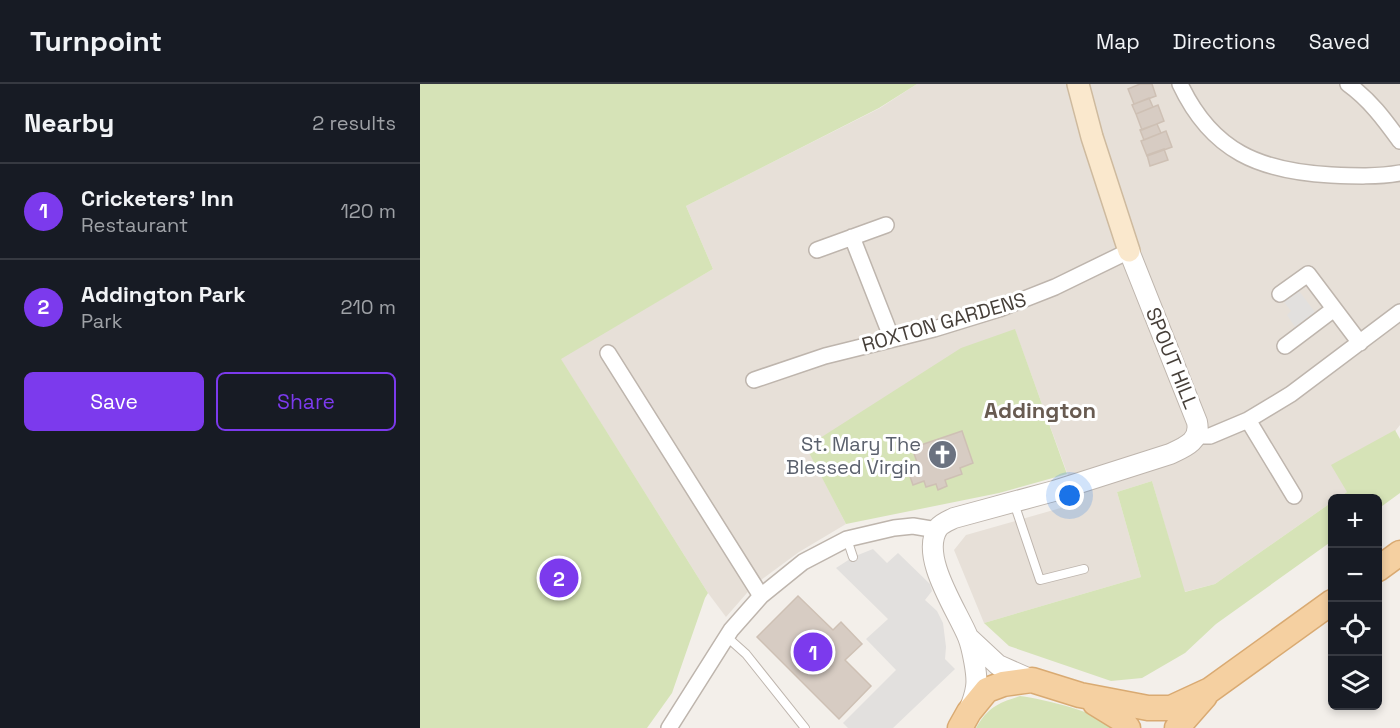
<!DOCTYPE html>
<meta charset="utf-8">
<style>
body{margin:0;font-family:"Space Grotesk",sans-serif;background:#242831;color:#f1f3f6}
.controls{position:absolute;right:18px;bottom:18px;display:grid;overflow:hidden;border-radius:9px;box-shadow:0 3px 9px #0003}
.controls button{width:54px;height:54px;display:grid;place-items:center;padding:0;border:0;border-bottom:2px solid #363941;background:#171b24;color:#f1f3f6;font:30px sans-serif}
.you{position:absolute;left:650px;top:412px;width:21px;height:21px;margin:-15px;border:4px solid #fff;border-radius:50%;background:#1a73e8;box-shadow:0 0 0 9px #1a73e833}
.badge{display:grid;place-items:center;width:39px;height:39px;border-radius:50%;background:#7c3aed;color:#fff;font-size:20px;font-weight:700}
.pin{position:absolute;translate:-50% -50%;border:3px solid #fff;box-shadow:0 2px 6px #0006}
.list{margin:0;padding:0;list-style:none}
h2{display:flex;justify-content:space-between;align-items:center;height:78px;margin:0;padding:0 24px;font-size:26px}
h2 small{font-size:20px;font-weight:400;color:#9ea1a6}
.list li{display:grid;grid-template-columns:39px 1fr auto;gap:18px;align-items:center;box-sizing:border-box;height:96px;padding:0 24px;border-top:2px solid #363941}
.list b{display:block;font-size:22px;white-space:nowrap}
.list p{margin:0;font-size:20px;white-space:nowrap;color:#9ea1a6}
.list em{font-size:20px;font-style:normal;color:#9ea1a6}
.actions{display:flex;gap:12px;padding:18px 24px}
.actions a{flex:1;padding:14px 0;border:2px solid #7c3aed;border-radius:9px;text-align:center;font-size:21px;color:#7c3aed}
.actions .main{background:#7c3aed;color:#fff}
.icon{flex:none;width:33px;height:33px;fill:none;stroke:currentColor;stroke-width:2;stroke-linecap:round;stroke-linejoin:round}
.map{position:relative;flex:none;width:980px;height:644px;overflow:hidden}
header{display:flex;align-items:center;gap:36px;box-sizing:border-box;height:84px;padding:0 30px;background:#171b24;border-bottom:2px solid #363941}
header strong{font-size:28px}
nav{display:flex;gap:33px;margin-inline-start:auto;font-size:21px}
main{display:flex}
aside{flex:1;background:#171b24}
.map>svg:first-child{display:block}
</style>
<header>
<strong>Turnpoint</strong>
<nav><a>Map</a><a>Directions</a><a>Saved</a></nav>
</header>
<main>
<aside>
<h2>Nearby<small>2 results</small></h2>
<ul class="list">
<li><span class="badge">1</span><div><b>Cricketers' Inn</b><p>Restaurant</p></div><em>120 m</em></li>
<li><span class="badge">2</span><div><b>Addington Park</b><p>Park</p></div><em>210 m</em></li>
</ul>
<div class="actions"><a class="main">Save</a><a>Share</a></div>
</aside>
<div class="map">
<svg width="980" height="644" viewBox="0 0 980 644">
<rect width="100%" height="100%" fill="#f3efea"/>
<path fill="#e7e0d8" d="M497,0h483v341l-53,67 -9,6h-6v4l-117,82 -31,8 -32,-111 -35,11 24,85 -157,46 -30,-73 12,-15 112,-32 -63,-173 -209,116 40,78 -47,28 -46,34 -27,31 -18,-24 -148,-235 153,-89 -27,-63 194,-98z"/>
<path fill="#d6e3b7" d="M0,0h497l-38,24 -193,98 27,63 -152,90 147,234 -3,5 -33,95 -25,35h-227z
M595,245l52,145 -68,19 -153,31 -40,-77 155,-99z
M975,346l5,9v54l-22,16v-11h-40l9,-6 -16,-27z
M732,397l33,111 30,-8 117,-82v39l-116,83 -31,29 -43,25 -31,3 -102,-35 -25,-23 157,-46 -24,-85z
M600,612c28,4 76,16 99,32h-143c12,-21 22,-25 44,-32z"/>
<path fill="#e2e0de" d="M879,207l16,21 -20,15 -8,-12 4,-4 -7,-9z
M453,465l14,14 11,-10 32,31 2,7 -7,9 12,11 6,12 3,24 -1,12 10,10 -62,59h-45l-5,-5 53,-53 -30,-31 22,-20 -52,-51 17,-11z"/>
<path fill="#d7ccc3" stroke="#cec0b4" stroke-width="1.5" d="M720,0h12l4,12 -22,8 -6,-15z
M729,14l4,9 -17,7 -4,-9z
M738,21l6,16 -22,9 -6,-16z
M737,40l4,9 -17,7 -4,-10z
M746,47l6,16 -25,9 -6,-15z
M744,65l4,11 -18,6 -3,-11z
M542,347l11,32 -13,5 2,6 -17,6 2,6 -9,4 -2,-6 -10,3 -2,-6 -11,4 -7,-20 11,-3 -5,-14z
M378,512l35,34 8,-8 21,22 -17,16 26,26 -32,33 -82,-82z"/>
<g fill="none" stroke-linecap="round" stroke-linejoin="round">
<defs>
<path id="service" d="M594,419l26,77 44,-11
M427,455l6,18
M307,553l19,17 59,74"/>
<path id="minor" d="M760,0c32,68 80,87 151,91 23,1 47,2 69,-2
M928,0c22,16 36,35 52,57
M432,153l40,102
M397,166l69,-25
M860,210l28,-20 52,69
M865,262l49,-37
M188,269l153,243
M334,296l71,-24 109,-27 65,-20 56,-22 74,-36
M828,336l46,76
M777,352h13l38,-16 43,-26 109,-82
M249,644l62,-98 30,-34 42,-34 44,-23 47,-11 19,-2 24,4"/>
<path id="tertiary" d="M549,554l29,27 34,15
M549,626c3,-7 6,-15 7,-23 2,-11 -4,-40 -8,-50 -11,-27 -49,-81 -30,-109 4,-5 10,-7 16,-10l100,-27 116,-37c15,-7 31,-13 27,-32l-68,-171"/>
<path id="secondary" d="M658,0l14,53 37,114"/>
<path id="primary" d="M958,485l22,-16
M675,619l26,16 7,9
M540,644l9,-16 18,-22 16,-6 29,-4 48,15 68,13h23l39,-18 122,-88
M757,644l28,-32"/>
</defs>
<use href="#service" stroke="#beb5ad" stroke-width="10"/>
<use href="#minor" stroke="#beb5ad" stroke-width="18"/>
<use href="#tertiary" stroke="#beb5ad" stroke-width="22"/>
<use href="#secondary" stroke="#ceba9e" stroke-width="24"/>
<use href="#primary" stroke="#d9aa72" stroke-width="27"/>
<use href="#service" stroke="#fff" stroke-width="8"/>
<use href="#minor" stroke="#fff" stroke-width="15"/>
<use href="#tertiary" stroke="#fff" stroke-width="20"/>
<use href="#secondary" stroke="#fae8cd" stroke-width="21"/>
<use href="#primary" stroke="#f5d0a1" stroke-width="24"/>
</g>
<defs>
<symbol id="church-disc" viewBox="-11 -11 22 22"><circle r="9.5" fill="#6b7280" stroke="#fff"/><path d="M-1.2-6h2.4v3.5h3.3v2.4h-3.3V6h-2.4V-.1h-3.3v-2.4h3.3Z" fill="#fff"/></symbol>
</defs>
<g fill-rule="evenodd">
<use href="#church-disc" x="506" y="354" width="33" height="33"/>
</g>
<g text-anchor="middle" dominant-baseline="central" stroke-width="6" stroke-linejoin="round" paint-order="stroke">
<g font-size="20" fill="#463f39" stroke="#fff">
<text transform="translate(524 238) rotate(-16)">ROXTON GARDENS</text>
<text transform="translate(752 274) rotate(68)">SPOUT HILL</text>
</g>
<g font-size="20" fill="#5b616d" stroke="#fff" text-anchor="end">
<text x="501" y="360">St. Mary The<tspan x="501" dy="23">Blessed Virgin</tspan></text>
</g>
<g font-size="22" font-weight="bold" fill="#685b51" stroke="#fff">
<text x="620" y="326">Addington</text>
</g>
</g>
</svg>
<div class="controls">
<button>+</button>
<button>−</button>
<button><svg class="icon" aria-label="locate" viewBox="0 0 24 24"><circle cx="12" cy="12" r="6"/><path d="M12 2v4M12 18v4M2 12h4M18 12h4"/></svg></button>
<button><svg class="icon" aria-label="layers" viewBox="0 0 24 24"><path d="M12 4l9 5-9 5-9-5zM3 14l9 5 9-5"/></svg></button>
</div>
<div class="you"></div>
<div class="pin badge" style="left:393px;top:568px">1</div>
<div class="pin badge" style="left:139px;top:494px">2</div>
</div>
</main>
